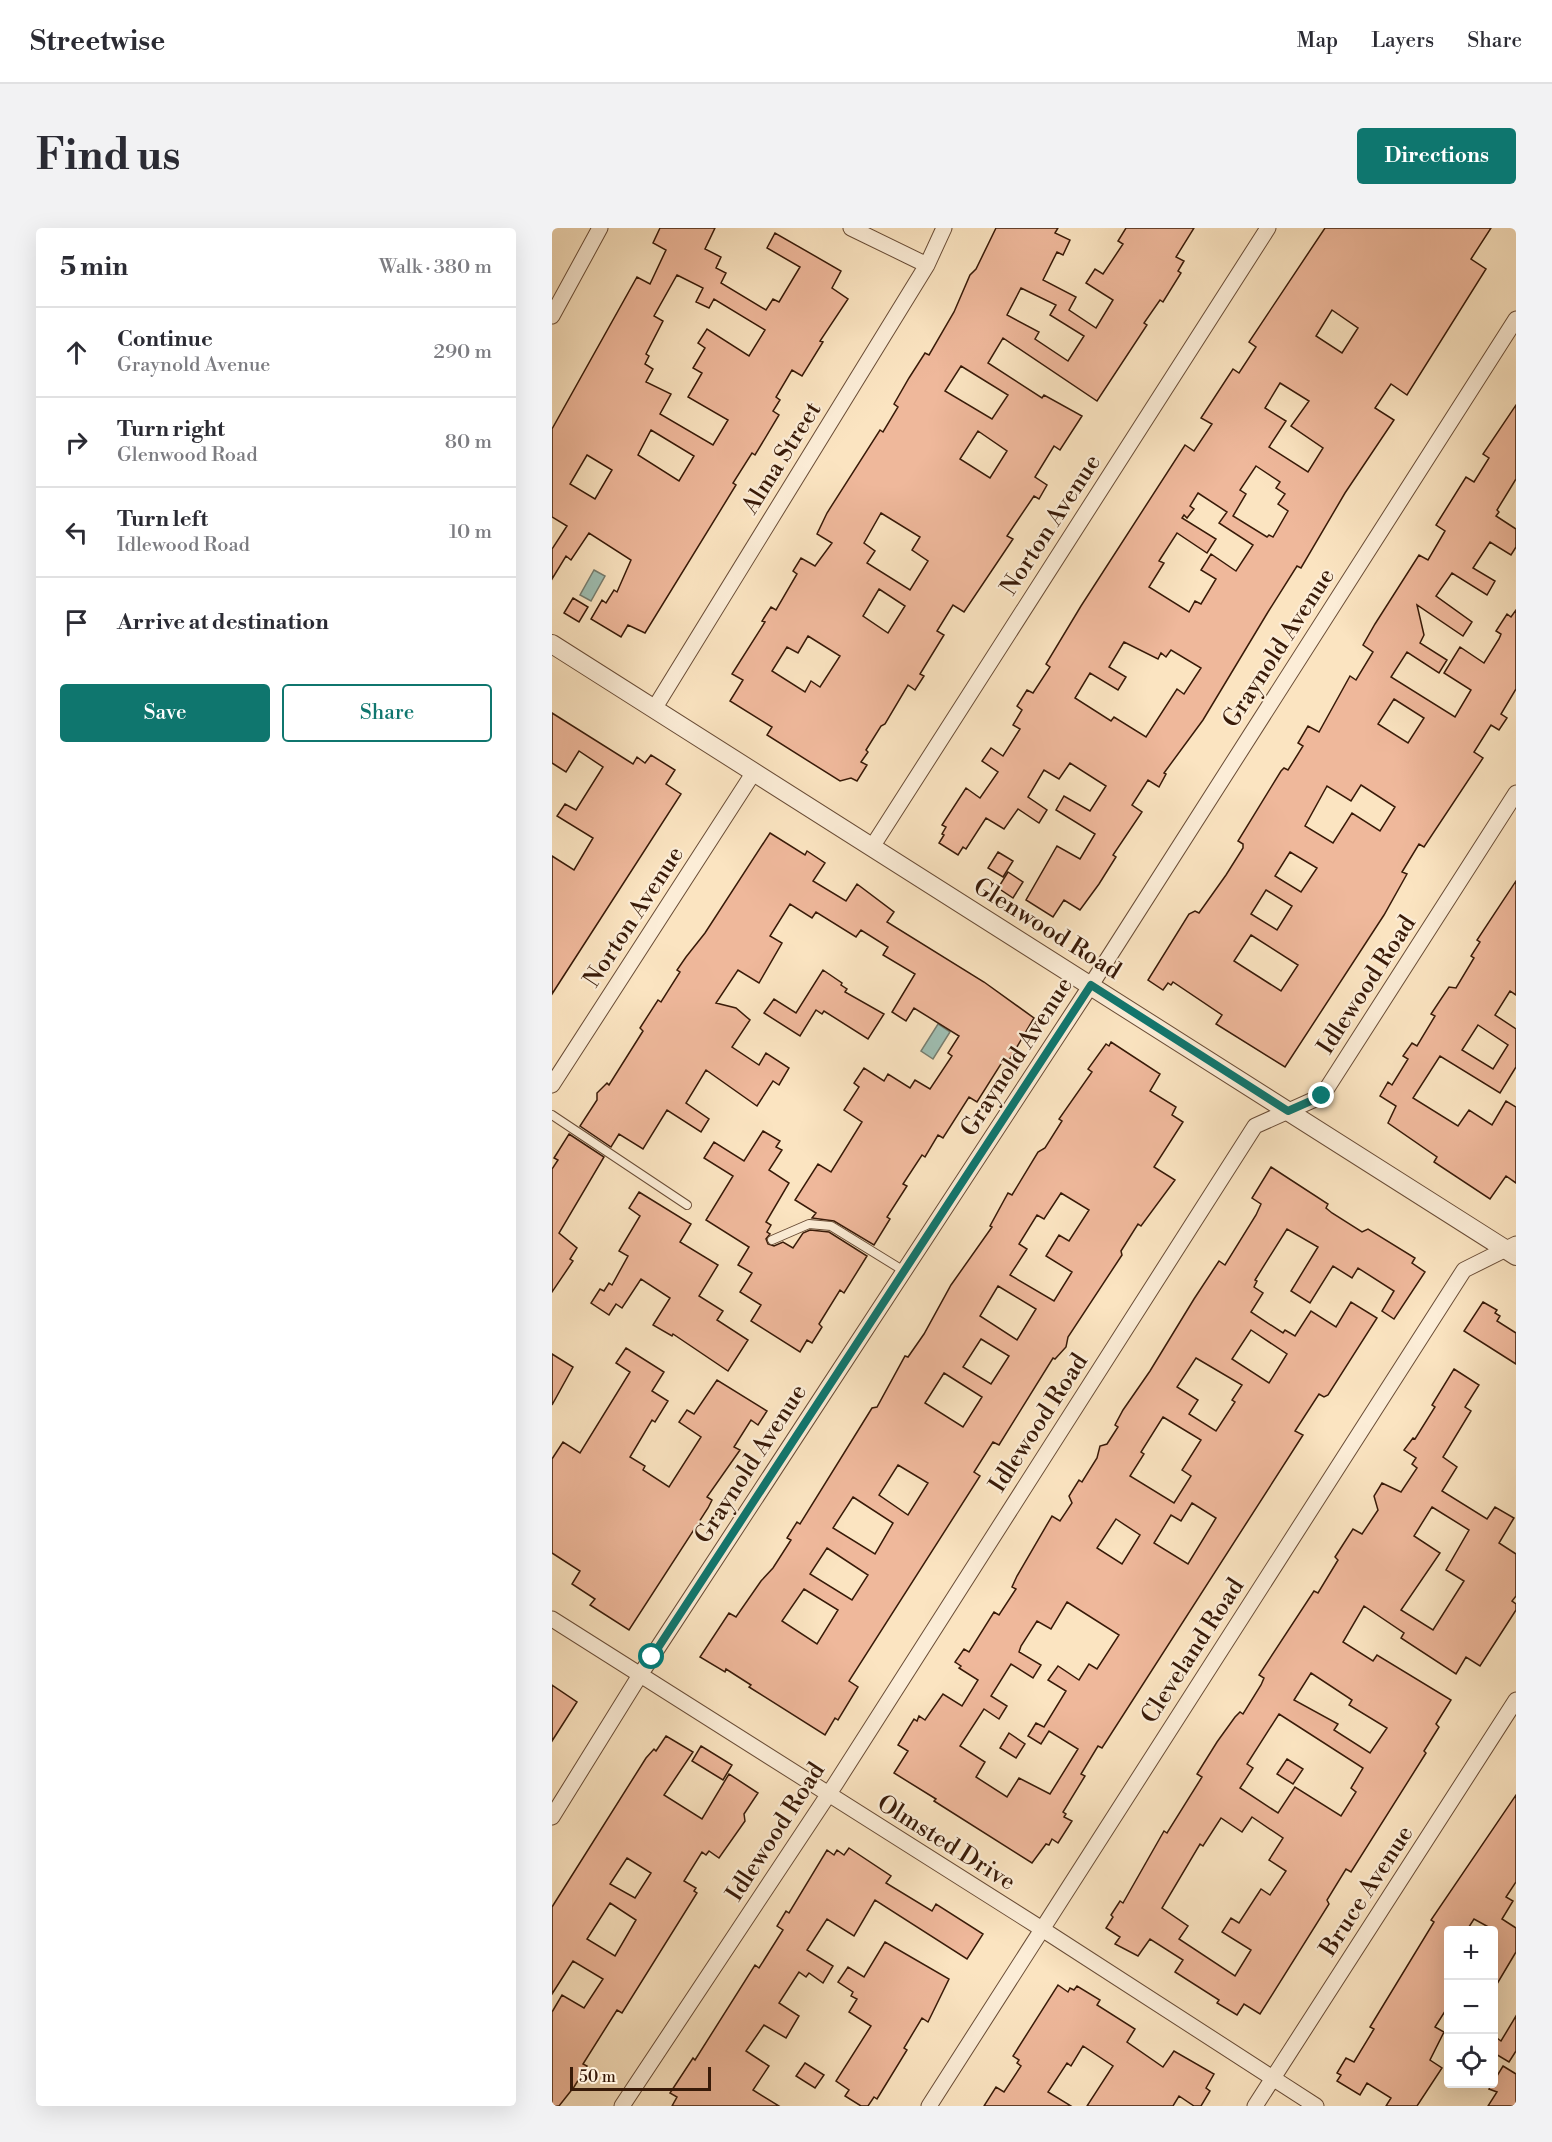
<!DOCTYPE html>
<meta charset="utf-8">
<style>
body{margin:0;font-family:"Libre Bodoni",serif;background:#f2f2f3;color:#2b2b33}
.controls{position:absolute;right:18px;bottom:18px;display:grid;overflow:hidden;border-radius:6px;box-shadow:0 6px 24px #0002}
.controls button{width:54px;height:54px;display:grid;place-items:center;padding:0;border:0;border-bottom:2px solid #e1e1e2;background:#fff;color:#2b2b33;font:30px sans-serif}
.scale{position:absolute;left:18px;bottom:15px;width:141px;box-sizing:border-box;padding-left:6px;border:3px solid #381a08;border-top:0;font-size:16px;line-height:21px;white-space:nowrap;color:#381a08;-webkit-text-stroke:4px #fcedd7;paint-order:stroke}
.stop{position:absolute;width:18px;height:18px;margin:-14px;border:4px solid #0f766e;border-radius:50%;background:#fff}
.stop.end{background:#0f766e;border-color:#fff;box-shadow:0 2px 6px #0008}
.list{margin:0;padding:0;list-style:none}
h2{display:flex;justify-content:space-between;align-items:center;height:78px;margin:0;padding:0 24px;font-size:26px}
h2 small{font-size:20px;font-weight:400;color:#7c7c81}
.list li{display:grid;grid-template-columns:39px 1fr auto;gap:18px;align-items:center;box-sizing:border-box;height:90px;padding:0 24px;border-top:2px solid #e1e1e2}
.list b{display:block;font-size:22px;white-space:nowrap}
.list p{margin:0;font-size:20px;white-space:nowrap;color:#7c7c81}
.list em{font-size:20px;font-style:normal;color:#7c7c81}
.actions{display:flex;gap:12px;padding:18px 24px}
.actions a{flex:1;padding:14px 0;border:2px solid #0f766e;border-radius:6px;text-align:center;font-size:21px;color:#0f766e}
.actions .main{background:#0f766e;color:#fff}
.icon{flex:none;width:33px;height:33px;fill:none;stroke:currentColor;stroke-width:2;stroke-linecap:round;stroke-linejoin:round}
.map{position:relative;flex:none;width:964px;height:1878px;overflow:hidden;border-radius:6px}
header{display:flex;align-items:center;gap:36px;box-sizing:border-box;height:84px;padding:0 30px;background:#fff;border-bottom:2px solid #e1e1e2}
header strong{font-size:28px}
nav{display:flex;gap:33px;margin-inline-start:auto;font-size:21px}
.intro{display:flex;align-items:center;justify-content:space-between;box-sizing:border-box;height:144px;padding:0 36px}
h1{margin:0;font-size:42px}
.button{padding:15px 27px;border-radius:6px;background:#0f766e;color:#fff;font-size:21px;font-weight:700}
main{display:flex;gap:36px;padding:0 36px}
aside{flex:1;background:#fff;border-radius:6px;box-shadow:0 6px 24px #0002}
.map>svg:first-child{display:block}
</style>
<header>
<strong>Streetwise</strong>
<nav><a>Map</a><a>Layers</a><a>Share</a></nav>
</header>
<div class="intro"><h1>Find us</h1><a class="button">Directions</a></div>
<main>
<aside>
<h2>5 min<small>Walk · 380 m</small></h2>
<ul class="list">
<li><svg class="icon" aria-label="ahead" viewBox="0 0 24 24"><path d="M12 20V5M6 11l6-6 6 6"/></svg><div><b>Continue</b><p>Graynold Avenue</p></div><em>290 m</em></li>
<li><svg class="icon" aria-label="right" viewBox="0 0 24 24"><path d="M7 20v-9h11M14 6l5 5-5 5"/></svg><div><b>Turn right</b><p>Glenwood Road</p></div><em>80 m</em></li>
<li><svg class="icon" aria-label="left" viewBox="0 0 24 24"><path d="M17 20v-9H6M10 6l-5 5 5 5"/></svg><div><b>Turn left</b><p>Idlewood Road</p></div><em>10 m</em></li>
<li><svg class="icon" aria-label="arrive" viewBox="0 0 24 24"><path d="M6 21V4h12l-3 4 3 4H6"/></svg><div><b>Arrive at destination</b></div></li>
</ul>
<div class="actions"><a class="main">Save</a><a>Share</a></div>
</aside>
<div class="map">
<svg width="964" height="1878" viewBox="0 0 964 1878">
<rect width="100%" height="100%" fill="#fbe4c1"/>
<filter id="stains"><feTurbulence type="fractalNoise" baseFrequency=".00333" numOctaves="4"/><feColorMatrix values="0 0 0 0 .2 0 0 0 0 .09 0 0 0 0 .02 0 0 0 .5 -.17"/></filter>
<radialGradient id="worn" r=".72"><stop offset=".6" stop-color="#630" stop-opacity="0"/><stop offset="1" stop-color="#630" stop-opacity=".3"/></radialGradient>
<path fill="#9fbfb3" stroke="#767d6f" stroke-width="1.5" d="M42,342l11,6 -14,25 -11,-6z
M386,796l12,8 -17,27 -12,-8z"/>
<path fill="#efb89b" stroke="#381a08" stroke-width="1.5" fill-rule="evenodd" d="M108,0h55l-10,21 16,8 -5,11 10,5 -5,10 45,27 7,-11 6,3 21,-35 -33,-19 8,-15 66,38 -9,17 16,11 -28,42 3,1 -21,34 -10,-6 -16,27 4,3 -7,11 6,4 -24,40 -3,-2 -19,30 3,2 -91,148 -17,-8 -7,12 -30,-18 11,-19 4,3 8,-13 3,2 14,-32 -42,-27 -18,27 -5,-4 -14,23v-30l15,-23 -15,-9v-88l85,-152 13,7 16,-34 -13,-7zM125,47l26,13 -7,14 13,6 5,-9 51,31 -16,26 -42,-27 -9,14 7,5 -12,20 9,5 -14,24 40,23 -15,25 -53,-31 11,-20 -25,-12 7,-13 -8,-5 4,-8 -3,-2 17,-33 -9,-5zM99,202l43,26 -15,25 -41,-26zM35,227l25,15 -17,29 -25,-15z
M444,0h62l-3,5 15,7 -7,15 -6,-3 -14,28 33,17 -7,13 27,18 17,-28 -27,-17 9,-14 8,5 20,-30 -5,-3 8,-13h68l-18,29 8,4 -6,10 3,2 -18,29 -3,-2 -16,23 3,2 -50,76 -94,-63 -15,25 54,35 2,-3 38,21 -22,34 -6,-4 -19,31 12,8 -8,14 -5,-3 -27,40 6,3 -49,73 -11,-7 -16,26 7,4 -24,39 4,2 -9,14 -7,-5 -23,39 -4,2 -15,24 2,2 -7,10 6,3 -10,16 -6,-3 -11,3 -73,-46 5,-8 -42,-26 13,-21 -11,-6 33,-52 -3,-1 9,-14 5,3 21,-36 -4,-3 8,-13 14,8 17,-23 -15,-9 10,-21 53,-83 3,2 15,-25 -4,-3 15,-26 16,-25 4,2 25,-43 16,-37 6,-6zM469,60l35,17 -6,10 34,21 -16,25 -33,-22 4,-7 -32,-17zM409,138l47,29 -16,24 -47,-28zM426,203l29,20 -17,27 -30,-19zM329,285l39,24 -8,13 16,11 -18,29 -43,-27 8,-12 -11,-8zM327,361l26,17 -17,27 -25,-17zM256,408l32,20 -20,31 -9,-6 -6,11 -33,-21 15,-24 11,6z
M773,0h166l-20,31 15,10 -79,126 -16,-11 -16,24 19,12 -49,73 -44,75 -4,-2 -29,46 -65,108 -39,53 2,1 -7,13 -11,-7 -16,25 10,7 -29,43 3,2 -17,27 -19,26 -16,-10 -11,17 -27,-17 31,-54 23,13 15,-25 -39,-24 8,-14 26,15 16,-25 -36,-23 -11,16 -15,-9 -16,27 19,13 -8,13 -21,-14 -14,20 -18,-11 -20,31 -3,-2 -5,8 -19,-12 5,-8 -2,-1 4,-7 -4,-2 24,-37 14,10 18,-26 -16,-11 9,-13 12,8 17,-27 -7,-4 9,-15 -5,-4 10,-16 6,3 17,-26 -4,-3 35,-58 104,-161 9,6 18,-27 -11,-6 32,-49 6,4 17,-26 -7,-5zM780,82l26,18 -16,25 -26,-17zM728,155l29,18 -18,25 32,22 -15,24 -39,-25 17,-26 -21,-13zM704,238l24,16 -4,6 9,6 -7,10 10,7 -15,26 -4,-2 -2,2 -34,-21 13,-22 -6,-4zM646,265l29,19 -8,11 34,22 -17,26 -25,-17 -10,16 15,9 -15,25 -6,-3 -6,11 -40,-25 15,-24 -5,-2 18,-28 30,20 9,-14 -34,-21 2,-3 3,3 7,-9 -4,-3zM572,414l34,17 3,-6 5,4 5,-7 30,18 -17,26 -7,-5 -31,48 -32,-20 -3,4 -36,-23 15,-25 28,17 8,-13 -17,-10z
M964,177v74l-19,31 2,2 -3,4 20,13v18l-5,8 -21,-13 -17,26 22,13 -8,14 -35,-22 -16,23 36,26 -9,14 -46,-31 7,30 -4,8 27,17 -8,13 -32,-21 -16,25 64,40 16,-27 -27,-17 16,-26 24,16 15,-24 2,-5 -5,-3 11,-17 4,3 5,-7v79l-15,25 6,4 -8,12 -8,-5 -17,27 9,6 -59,89 -5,-3 -17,28 5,2 -23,41 -99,152 -69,-43 6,-9 -49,-33 -2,3 -3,-2 -5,7 -15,-10 41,-66 6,-3 4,2 27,-38 17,-27v-4l-5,-3 43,-70 3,-3 4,2 15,-24 -5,-3 10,-17 11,6 31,-56 6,4 17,-28 -10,-7 12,-21 44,-69 9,5 17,-29 -9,-6 30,-48 8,5 15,-24 -6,-4zM842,471l30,19 -16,25 -30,-19zM809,557l34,22 -15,24 -28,-18 -19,30 -28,-17 22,-40 24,15zM738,624l27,16 -16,24 -26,-16zM714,662l26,16 -15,24 -26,-16zM699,707l47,30 -17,26 -47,-30z
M21,370l15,9 -9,15 -15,-9z
M0,485l81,51 4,-7 8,6 6,-8 24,15 -9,14 15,10 -129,200v-138l22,14 19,-32 -36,-22 8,-12 11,6 27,-43 -24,-16 -13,21 -14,-9z
M218,605l35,22 2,-4 18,12 -12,18 33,20 11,-17 37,28 -7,10 97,60 50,36 -26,44 -4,-3 -27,43 -8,-5 -26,41 -5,-3 -13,22 -3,-2 -19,29 4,2 -20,31 3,2 -16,26 -40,-24 -22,-3 4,-5 -21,-13 23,-36 13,8 31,-50 -18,-12 15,-23 -5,-4 10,-15 20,13 4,-7 22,14 5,-8 15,9 22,-33 -4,-3 11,-17 -45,-28 -8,13 -14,-9 23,-38 -32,-19 5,-8 -27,-17 -5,7 -40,-25 -4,6 -22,-14 -20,32 12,7 -23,40 -21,-13 -22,33 20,5 14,12 -18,27 27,18 7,-12 23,15 -10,17 -6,-4 -16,25 -51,-36 -20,33 23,16 -8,13 -34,-22 -24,39 -24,-15 -8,13 -31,-21 17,-26v-7l10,-10 2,2 34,-54 -3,-3 18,-28 3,2 19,-30 -3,-2 9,-13 19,-24z
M446,624l15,9 -10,16 -15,-9z
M456,644l15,10 -10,16 -15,-10z
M964,653v114l-6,-4 -15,24 21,14v38l-16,26 -60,-37 -27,42 45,28 11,-16 23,15 14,-24 10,6v76l-10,-7 -16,23 -56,-37 3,-5 -49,-34 8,-17 -16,-10 8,-14 4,3 16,-26 -5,-3 9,-13 5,3 18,-30 -4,-2 18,-27 7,1 18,-30 -3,-2 9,-14 -3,-2zM926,797l30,20 -15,24 -31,-19z
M271,742l19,13 -1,2 6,4 -2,3 39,22 -16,25 -44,-28 -2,3 -6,-4 -16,26 -36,-23 10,-14 22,14z
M559,814l49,32 -10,17 26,16 -4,8 11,7 -29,45 21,13 -34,46 -3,-2 -17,27 1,4 -54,82 -2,10 -11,12 -2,-1 -54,87 -6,-3 -19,30 6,4 -131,205 9,6 -20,33 -3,-2 -10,17 -76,-48 2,-2 -25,-16 -1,3 -25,-15 29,-44 7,4 25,-36 12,-13 18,-28 -4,-2 10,-16 3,2 72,-116 5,-1 28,-51 3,1 16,-23 27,-49 41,-58 -2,-1 18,-33 4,2 26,-43 7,-4 17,-27 -3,-2 33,-47 -4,-3 18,-25 3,2zM509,965l28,17 -20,31 -10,-6 -13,21 26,16 -18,29 -44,-26 17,-26 -8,-5 18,-29 7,4zM446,1058l38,23 -19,31 -37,-24zM429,1111l28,17 -18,28 -28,-17zM392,1145l38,24 -19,30 -38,-24zM346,1237l30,18 -20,32 -29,-20zM301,1269l40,26 -18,31 -42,-26zM275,1320l41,27 -16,25 -42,-26zM252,1361l34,21 -21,34 -35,-23z
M211,903l17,10 -4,6 6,3 -13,20 20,13 -23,39 5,3 -4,7 3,2 -4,5 2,5 6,2 9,-4 10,6 10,-15 7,-3 19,2 38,24 -23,37 -4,-3 -21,34 3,3 -10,16 -5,-3 -7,12 -49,-31 10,-16 -21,-13 12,-19 -14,-8 11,-18 -43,-27 27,-44 -29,-18 10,-16 30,19z
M17,906l35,23 -45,76 18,15 -7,11 3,2 -21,31v-123l6,-9 -4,-2z
M719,939l57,37 -2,4 6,5 30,19 6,-3 47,29 -3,5 13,9 -31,47 -12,-8 12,-20 -36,-23 -6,10 -19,-12 -23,37 -19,-12 27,-44 -31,-18 -32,51 2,1 -3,6 9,6 -12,19 32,21 2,-3 10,6 16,-25 25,16 15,-25 26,16 -49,77 -4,2 -5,-3 -24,37 8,4 -201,313 -4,-2 -17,28 4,2 -22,36 3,2 -2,3 8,4 -14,22 -6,-4 -3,6 -3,-1 -14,19 -98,-62 2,-2 -42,-26 14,-22 -10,-6 16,-26 3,2 2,-5 6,4 18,-26 19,12 16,-26 -19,-12 2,-2 -6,-4 9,-13 5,3 25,-40 5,3 17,-26 -4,-2 5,-11 35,-60 8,5 12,-18 -3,-7 10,-16 3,2 15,-24 3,-12 7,-2 11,-17 -3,-2 8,-15 27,-39 44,-72 25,-38 6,4 31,-50 5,-11 -9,-6zM699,1102l36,24 -18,29 -37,-24zM644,1130l46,27 -10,15 3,2 -19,29 -27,-17 9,-14 -21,-13zM611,1189l38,23 -19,30 9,6 -17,27 -44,-27 14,-22 -3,-2zM640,1275l24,15 -28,46 -34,-21 17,-28 10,6zM564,1291l24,16 -18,29 -25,-16zM515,1374l52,33 -22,34 -8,-5 -10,16 -21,-14 -10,14 18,11 -22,36 -8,-4 -8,13 13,8 8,-13 29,18 -28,45 -31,-16 -12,19 -31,-20 9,-15 -25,-16 24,-37 15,10 8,-13 -16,-10 20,-32 22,14 8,-13 -22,-13 2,-6 16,-25 14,8z
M87,964l52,32 -11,18 38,23 -19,31 24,15 -6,9 31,20 -20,31 -55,-37 -1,2 -19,-11 17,-27 -29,-19 -19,29 -6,-4 -7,11 -18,-12 9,-14 4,2 5,-8 3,2 16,-29 -9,-5 21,-35 -11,-8z
M931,1074l14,8 -2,3 5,3 -3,5 19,12v31l-52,-33z
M74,1120l38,24 -12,19 16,10 -13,21 -3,-2 -22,37 15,9 -2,4 26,17 32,-50 -22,-15 8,-12 7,4 23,-34 50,31 -9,14 -7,-5 -17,27 6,3 -33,47 5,3 -4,8 -79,122 -39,-25 5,-6 -23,-15 8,-13 -28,-18v-94l11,-17 17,11 50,-81 -14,-9z
M0,1126l21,13 -21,38z
M902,1141l25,16 -14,22 6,4 -28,46 14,10 -15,24 45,28 8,-12 19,11 -15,25 17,11v42l-4,5 4,3v6l-36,56 -14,-9 -10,17 -55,-36 3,-5 -40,-27 -21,36 30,19 4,-6 74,45 -15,24 3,3 -15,24 2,2 -75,119 -5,-3 -19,31 2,4 -69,110 -16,-10 -7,11 -20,-12 2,-3 -44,-28 8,-12 -33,-21 -12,17 -23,-12 5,-7 -14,-9 7,-11 -2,-2 9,-14 3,2 41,-72 3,2 35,-56 -5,-3 20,-32 18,-25 5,-5 3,2 18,-29 3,-7 -5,-3 55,-84 4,2 20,-33 -3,-3 18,-28 9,5 16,-24 -4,-14 8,-13 19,9 16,-24 -5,-4 4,-6 -12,-8 9,-12 2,1 20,-32 -3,-2zM880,1279l37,23 -23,40 18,11 -31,49 -32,-20 39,-57 -26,-17zM759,1445l41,27 -3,5 38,23 -17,25 -36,-23 4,-6 -44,-24zM727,1486l84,54 -12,20 5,4 -15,24 -46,-29 -17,26 -38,-25 13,-20 -6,-4zM700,1589l31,21 -14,22 17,11 -16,24 -9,-6 -22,34 -8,-5 -9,14 29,18 -16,26 -56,-37 9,-13 -26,-18 38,-64 3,2 18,-28 21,14z
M0,1457l25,17 -25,39z
M457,1505l16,11 -9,14 -16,-10z
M114,1508l27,16 -29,43 38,24 27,-45 29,19 -14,21 1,7 -26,37 -10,-7 -3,4 -4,-3 -18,29 12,7 -2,3 3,2 -75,120 -5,-3 -34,54 4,2 -13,21 -15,19h-7v-94l10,-17 22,13 19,-29 -30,-18 -21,33v-87l94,-149 8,-9 2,2zM75,1630l24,15 -16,25 -25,-14zM58,1675l26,17 -21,36 -28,-17z
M149,1518l31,19 -9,15 -31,-19z
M735,1531l16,10 -10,15 -16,-10z
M964,1567v87l-10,15 7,4 -11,18 14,9v24l-22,37v-59l-20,-11 -7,11h-18v75l-14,22 9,5 -14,28 12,8 -25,38h-31l5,-8 -24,-15 -7,12 -23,-14 4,-6 -4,-2 9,-15 8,4 20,-33 -4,-2 64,-105 -3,-2z
M297,1620l42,28 -5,7 46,28 4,-7 47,30 -16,25 -92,-59 -21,36 -27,-17 -20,31 26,16 -10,17 -14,-10 -3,4 -7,-5 -20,31 20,13 -13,22 -22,-13 -18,26 23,15 -16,24 26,16h-107l5,-9 -7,-4 23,-35 2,2 60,-95 4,3 24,-38 -6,-4 9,-15 3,2 38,-63 7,5 3,-5 7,5z
M333,1714l64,37 -21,43 -6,-4 -18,30 3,2 -27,44 -3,5 -3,-2 -6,9h-7l-16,-10 4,-6 -13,-9 35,-55 -22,-14 8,-13 -6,-3 2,-4 -15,-10 10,-15 16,10z
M506,1757l10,7 2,-4 4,2 3,-4 23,14 -3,5 38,24 -8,13 36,25 11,-16 40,23 -8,14 4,3 -9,15h-7l-15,-10 -6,10h-86l26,-40 -30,-20 -12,20 -4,-3 -19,29 23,14h-87l12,-19 8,5 17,-26 -4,-3 2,-3 -6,-4z
M964,1788v35l-7,11 -15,-9v-17l7,5z
M253,1835l19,12 -9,13 -19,-12z
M951,1838l13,8v32h-28l9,-14 -8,-3z"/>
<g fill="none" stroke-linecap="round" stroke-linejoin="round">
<defs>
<path id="service" d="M0,887l135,90
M220,1012l37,-16 22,2 73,45"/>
<path id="minor" d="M299,0l76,37
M0,88l48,-88
M102,481l273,-444 17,-37
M320,619l396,-619
M0,857l202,-313
M0,1391l490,310 274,177
M0,1589l88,-142 451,-690 425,-666
M70,1878l214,-323 419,-657 67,-30 194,-303
M377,1878l535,-836 52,-26
M703,1878l261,-406"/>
<path id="tertiary" d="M0,416l964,612"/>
</defs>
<use href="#service" stroke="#694c36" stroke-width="10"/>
<use href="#minor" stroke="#694c36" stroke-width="17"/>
<use href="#tertiary" stroke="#694c36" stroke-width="20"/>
<use href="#service" stroke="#fcedd7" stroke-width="8"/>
<use href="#minor" stroke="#fcedd7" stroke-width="15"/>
<use href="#tertiary" stroke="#fcedd7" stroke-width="18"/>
</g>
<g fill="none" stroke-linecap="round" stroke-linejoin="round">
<path stroke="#0f766e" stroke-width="8" d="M100,1429l439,-672 197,126 34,-15"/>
</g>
<g text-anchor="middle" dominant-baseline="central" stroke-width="4.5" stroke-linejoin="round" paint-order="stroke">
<g font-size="24" fill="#381a08" stroke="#fcedd7">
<text transform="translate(230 230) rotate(-58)">Alma Street</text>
<text transform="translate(499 297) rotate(-57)">Norton Avenue</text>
<text transform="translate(727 420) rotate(-57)">Graynold Avenue</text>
<text transform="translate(82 689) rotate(-57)">Norton Avenue</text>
<text transform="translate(495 701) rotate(32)">Glenwood Road</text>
<text transform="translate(815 757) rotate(-57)">Idlewood Road</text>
<text transform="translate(465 829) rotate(-57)">Graynold Avenue</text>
<text transform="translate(487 1195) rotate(-57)">Idlewood Road</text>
<text transform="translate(199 1236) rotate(-57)">Graynold Avenue</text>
<text transform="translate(641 1423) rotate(-57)">Cleveland Road</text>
<text transform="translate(224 1604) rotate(-57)">Idlewood Road</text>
<text transform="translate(394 1615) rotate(32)">Olmsted Drive</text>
<text transform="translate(815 1663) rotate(-57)">Bruce Avenue</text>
</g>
</g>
<rect width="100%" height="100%" filter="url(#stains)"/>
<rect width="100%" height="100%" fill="url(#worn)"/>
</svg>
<div class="controls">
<button>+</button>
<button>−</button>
<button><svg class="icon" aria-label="locate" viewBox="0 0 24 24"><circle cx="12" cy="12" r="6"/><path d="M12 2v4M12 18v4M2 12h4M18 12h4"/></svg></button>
</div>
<div class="scale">50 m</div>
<div class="stop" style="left:100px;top:1429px"></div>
<div class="stop end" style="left:770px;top:868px"></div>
</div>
</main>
